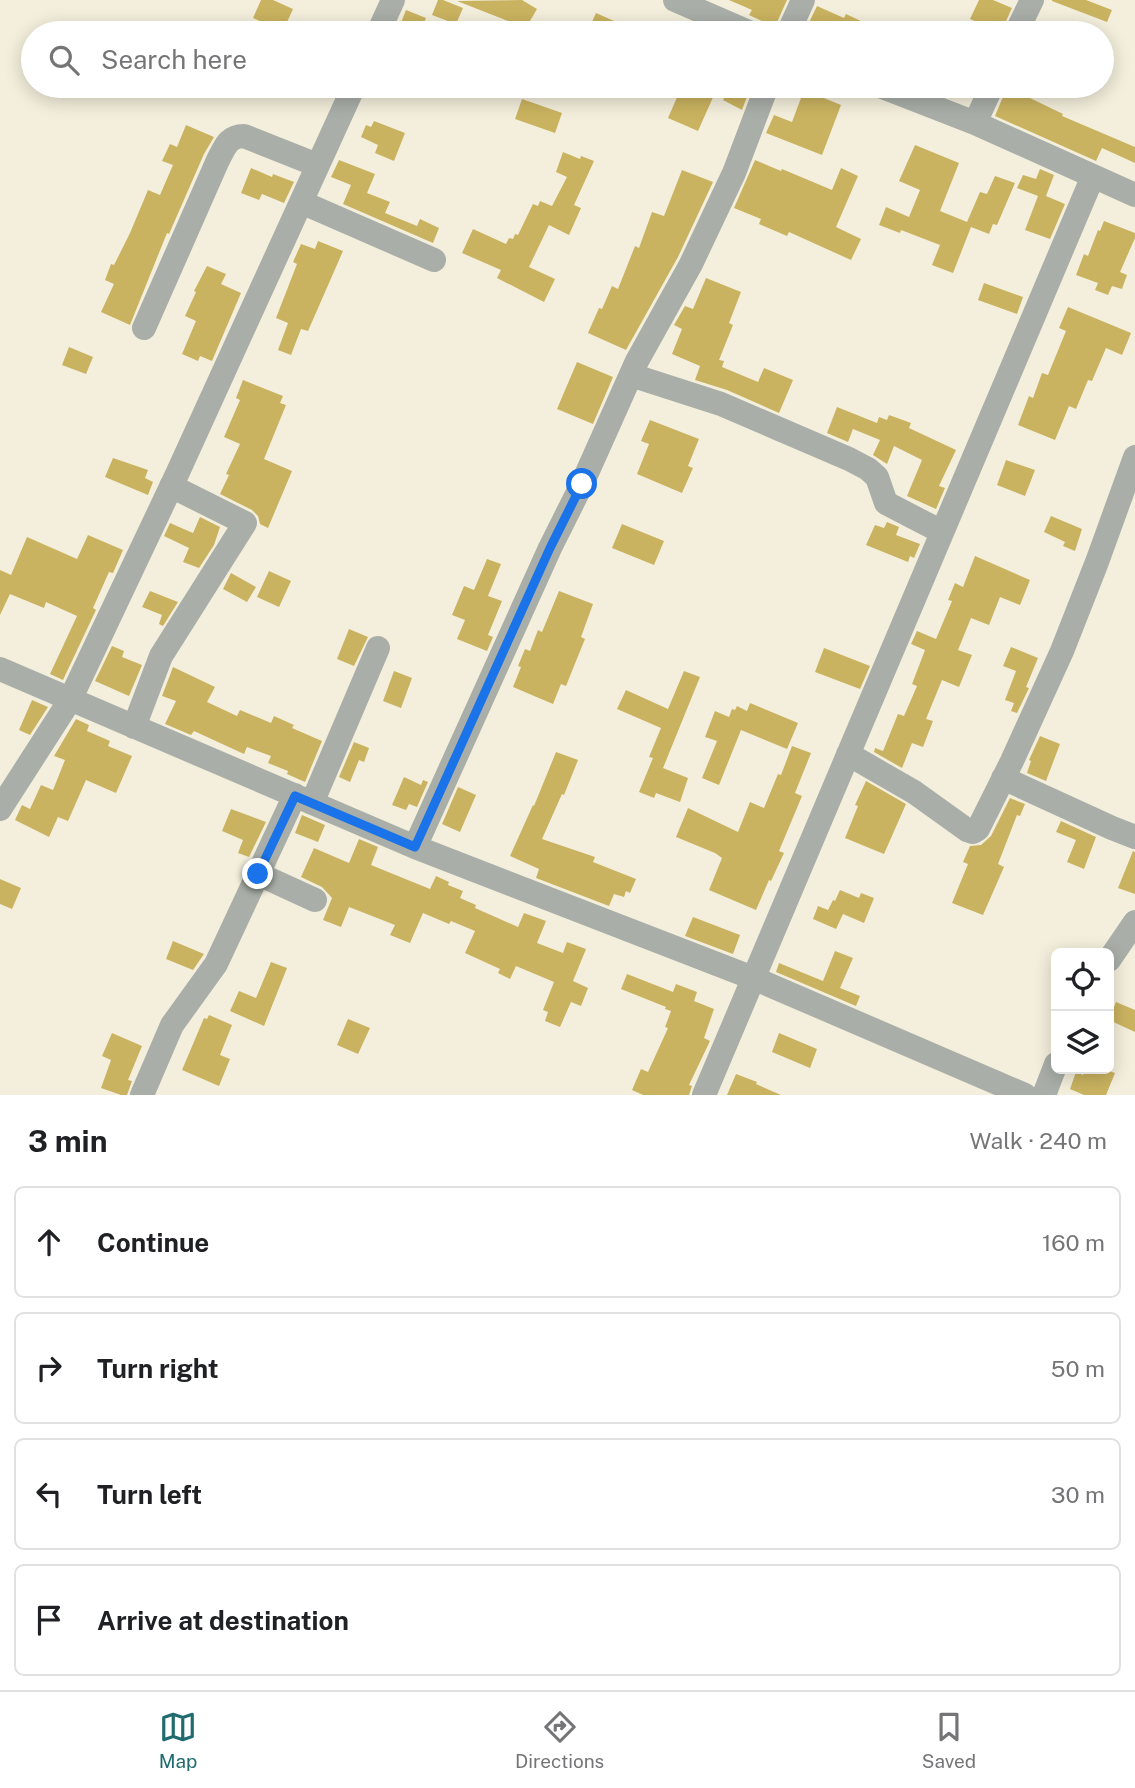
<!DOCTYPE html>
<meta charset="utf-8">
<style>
body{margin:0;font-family:"Public Sans",sans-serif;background:#f2f2f2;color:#202124}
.controls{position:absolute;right:21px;bottom:21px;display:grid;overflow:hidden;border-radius:10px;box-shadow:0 4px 18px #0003}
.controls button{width:63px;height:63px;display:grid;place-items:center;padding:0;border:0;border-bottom:2px solid #e0e0e0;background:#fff;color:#202124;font:35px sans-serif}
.stop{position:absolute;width:21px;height:21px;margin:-16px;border:5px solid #1a73e8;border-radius:50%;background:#fff}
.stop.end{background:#1a73e8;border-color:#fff;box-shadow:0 2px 7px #0008}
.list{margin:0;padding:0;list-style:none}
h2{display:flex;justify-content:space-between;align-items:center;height:91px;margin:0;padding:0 28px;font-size:30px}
h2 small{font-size:23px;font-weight:400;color:#757577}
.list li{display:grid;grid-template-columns:46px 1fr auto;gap:21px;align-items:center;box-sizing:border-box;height:112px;margin:0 14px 14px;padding:0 14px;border:2px solid #e0e0e0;border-radius:10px}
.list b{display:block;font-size:26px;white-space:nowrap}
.list em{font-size:23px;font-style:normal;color:#757577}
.icon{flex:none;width:38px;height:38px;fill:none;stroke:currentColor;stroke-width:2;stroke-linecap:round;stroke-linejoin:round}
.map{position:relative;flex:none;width:1135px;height:1095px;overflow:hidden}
.search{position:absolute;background:#fff;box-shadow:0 4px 18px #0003;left:21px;right:21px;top:21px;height:77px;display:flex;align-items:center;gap:18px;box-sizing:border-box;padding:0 24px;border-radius:38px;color:#757577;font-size:26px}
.sheet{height:595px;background:#fff}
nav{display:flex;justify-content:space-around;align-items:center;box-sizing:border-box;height:98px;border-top:2px solid #e0e0e0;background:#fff;font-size:19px;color:#757577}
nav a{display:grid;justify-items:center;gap:4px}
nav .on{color:#1f6b6f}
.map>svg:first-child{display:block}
</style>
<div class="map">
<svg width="1135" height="1095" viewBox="0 0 1135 1095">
<rect width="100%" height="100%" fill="#f4efdc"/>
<path fill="#cab360" d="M261,0h12l20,9 -10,22 -30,-13z
M438,0h5l20,8 -7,16 -24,-9z
M522,0l15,9 -14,24h-22l7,-12 -51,-20z
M729,0h58l-12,27 -26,-12 3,-5z
M979,0h14l19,8 -11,24 -31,-13z
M1052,0h34l26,10 -5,12 -55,-21z
M817,6l27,12 2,-4 40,19h-82z
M406,10l20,8 -6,15h-23z
M596,13l18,8 -5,12h-22z
M682,86h36l-20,45 -30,-13z
M731,86h20l-9,24 -19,-10z
M1007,87l56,27 -1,2 73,31v16l-33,-15 -6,13 -101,-45z
M804,90l37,15 -19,50 -56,-22 8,-18 18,7z
M522,99l40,14 -7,20 -40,-14z
M374,121l31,12 -11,28 -19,-8 3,-8 -17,-8 5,-12 5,2z
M186,125l28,12 -10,17 -35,80 -2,-1 -37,92 -29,-13 13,-28 -9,-4 6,-16 3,1 16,-32 18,-43 12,5 13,-30 -11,-4 8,-17 7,3z
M915,145l44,18 -19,48 27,11 13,-30 7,2 8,-18 20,7 -18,42 -4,-1 -4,10 -18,-7 -18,46 -21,-8 8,-20 -39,-15 -1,3 -21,-8 7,-18 23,10 11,-27 -21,-9z
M563,152l17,7 1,-3 13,5 -20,44 7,3 -12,27 -20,-10 -20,42 26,12 -11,23 -47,-24 4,-8 -39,-17 11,-24 33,15 3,-6 4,1 2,-5 3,1 15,-31 5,2 2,-5 12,5 15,-29 -11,-5z
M339,160l36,14 -8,19 23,9 -5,11 32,13 3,-7 19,9 -6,15 -90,-39 8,-19 -20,-8z
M755,160l26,11 1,-2 50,21 9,-22 17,8 -22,51 25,12 -10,21 -62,-28 -2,4 -28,-12 2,-5 -27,-11z
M251,168l21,9 1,-3 21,8 -10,21 -22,-9 -3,6 -18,-7z
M1040,169l14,6 -8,21 19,8 -15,35 -25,-9 13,-34 -21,-8 6,-13 13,4z
M682,170l31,12 -35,75 -52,93 -38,-17 11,-25 3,1 10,-23 6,3 17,-43 4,2 13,-36 12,4z
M1104,221l31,12v5l-15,34 7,3 -5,14 -10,-3 -4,9 -13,-5 3,-7 -22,-8 8,-21 4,2 10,-26 2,1z
M318,241l25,10 -35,80 -7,-2 -10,26 -13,-5 10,-27 -12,-5 21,-54 -4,-2 8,-18 14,5z
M207,266l19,8 -5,10 20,9 -29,68 -12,-5 -2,5 -16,-7 14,-33 -11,-5 11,-24 -2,-1z
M706,278l35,14 -12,31 4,2 -14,35 5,1 -2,6 36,15 6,-14 29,12 -14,33 -52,-23 -32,-10 5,-14 -28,-12 10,-25 -8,-4 11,-19 8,3z
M984,283l39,14 -6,17 -39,-14z
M1068,307l63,26 -9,22 -16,-7 -14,33 -4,-1 -12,29 -7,-3 -14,34 -37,-15 11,-29 4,2 9,-25 6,2 18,-44 -7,-3z
M69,347l24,10 -7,17 -24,-9z
M577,362l36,15 -20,47 -36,-15z
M243,380l40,16 -3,7 6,2 -22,54 28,12 -24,57 -8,-4 -2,-8 -6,-6 -32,-16 9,-19 -3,-1 14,-30 -16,-7 16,-37 -4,-2z
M837,407l40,16 2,-6 8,3 2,-5 22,8 -2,5 47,22 -17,36 6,2 -9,21 -29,-13 15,-36 -28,-14 -7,18 -14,-9 7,-15 -27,-11 -5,13 -21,-9z
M650,420l49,19 -11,27 5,2 -11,25 -45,-19 12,-30 -8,-3z
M113,458l35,12 -3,8 8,4 -5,13 -43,-18z
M1006,460l29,10 -10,26 -28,-11z
M1051,516l31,13 -7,22 -12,-5 2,-4 -21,-10z
M200,517l20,10 -6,18 -15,23 -16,-6 6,-14 -25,-12 6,-13 23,10z
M887,522l12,5 -3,8 24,9 -6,14 -4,-2 -2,6 -42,-17 9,-20 9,3z
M622,524l42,17 -10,24 -42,-17z
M88,535l35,15 -10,23 -4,-1 -16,36 3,2 -33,70 -13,-6 27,-58 -31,-14 -2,6 -34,-14 -10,21v-45l11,5 16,-38 50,22z
M975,556l55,24 -10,25 -20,-8 -11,28 -18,-7 -13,32 14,5 -13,32 -17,-7 -16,39 7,2 -10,26 -11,-4 -10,25 -28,-16 1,-4 8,3 15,-37 6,2 13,-30 -5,-2 13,-34 -14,-6 6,-13 19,8 16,-38 -4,-1 7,-17 8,4z
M487,559l14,5 -13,32 14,5 -14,34 5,2 -6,14 -30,-12 8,-19 -13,-5 12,-29 10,4z
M269,571l22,10 -12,26 -22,-10z
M231,573l25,14 -9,15 -24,-13z
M150,591l28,11 -15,24 -4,-2 3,-9 -20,-8z
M559,591l34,13 -12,33 4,2 -11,27 -8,20 -5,-2 -8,20 -40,-17 8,-20 -3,-1 7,-17 5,2 8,-21 4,2z
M349,629l19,8 -14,29 -17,-7z
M112,646l12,5 -2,6 20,8 -13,31 -34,-15z
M1011,647l27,11 -12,29 3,1 -12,25 -6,-2 3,-8 -9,-3 11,-29 -13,-5z
M824,648l46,18 -10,23 -45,-17z
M173,667l42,20 -8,15 30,14 3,-6 31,13 3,-7 20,9 -2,3 30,13 -17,41 -18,-8 1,-3 -20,-8 3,-7 -24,-9 -3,7 -50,-23 -3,4 -26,-11 11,-23 -14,-5z
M394,671l18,7 -11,30 -18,-7z
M684,671l16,6 -37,91 25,10 -8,24 -24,-9 -2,5 -15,-6 14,-34 -4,-1 12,-29 -44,-19 9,-19 42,19z
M32,700l16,7 -18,28 -11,-5z
M750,703l48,20 -11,26 -46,-19 -22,55 -17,-7 15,-37 -12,-4 10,-26 14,6 3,-8 3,1 2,-4 10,5z
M76,719l13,6 -2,6 23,10 -2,5 24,10 -16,37 -30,-13 -18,41 -10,-4 -9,20 -34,-17 7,-15 8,4 11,-24 12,5 12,-30 -11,-4z
M1040,736l20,8 -14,37 -19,-8 4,-12 -2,-1z
M354,742l15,6 -5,14 -5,-2 -9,22 -11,-5z
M792,746l19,7 -16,40 7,3 -23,55 5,2 -13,28 -2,-1 -13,30 -47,-20 13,-32 -7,-5 -39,-16 12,-29 50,24 12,-30 14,6 14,-34 3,1z
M556,752l22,8 -14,35 -2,-1 -20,45 53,18 -2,5 43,17 -6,14 -4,-2 -2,6 -10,-3 -5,12 -73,-28 3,-9 -29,-13 23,-51 1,1z
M404,777l17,8 2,-5 5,2 -11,25 -8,-3 -3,6 -14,-5z
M866,781l40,23 -22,50 -39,-16 13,-32 -3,-1z
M458,787l18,8 -16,37 -18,-8z
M1010,798l15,6 -5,12 -3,-1 -19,49 6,3 -21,48 -31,-12 16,-39 -5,-2 7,-16 11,-1 10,-9z
M231,809l35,13 -17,35 -11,-4 5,-13 -21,-9z
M302,815l23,10 -7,17 -23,-9z
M1061,821l35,16 -12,32 -17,-7 9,-22 -20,-8z
M359,839l19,8 -7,18 59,24 6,-13 13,6 -1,3 15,6 -3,7 16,7 -1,3 43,19 6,-14 22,8 -9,22 26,10 4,-11 19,7 -13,32 15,7 -7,18 -10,-4 -11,25 -15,-6 3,-9 -5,-2 11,-28 -38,-16 -6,13 -12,-6 2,-4 -35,-16 10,-22 -24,-10 -2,3 -26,-11 -13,30 -20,-8 5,-10 -46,-18 -8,20 -18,-7 9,-22 -10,-11 -21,-10 13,-29 35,15z
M1133,851l2,1v42l-17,-6z
M0,879l21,9 -9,21 -12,-5z
M840,890l19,8 2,-5 13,5 -10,25 -21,-9 -7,15 -23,-10 5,-13 10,4 5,-10 2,1z
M693,917l47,18 -7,19 -48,-18z
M173,941l31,13 -11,16 -27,-11z
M835,951l18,7 -13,30 20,8 -4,10 -80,-34 3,-9 44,18z
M271,962l16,6 -23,58 -34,-15 9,-20 17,7z
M627,974l46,18 3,-8 21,8 -3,9 20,8 -10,29 6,3 -21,44 3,1 -3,9h-46l-11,-5 9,-21 7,3 20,-44 -3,-1 6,-16 -6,-2 1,-2 -45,-18z
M1116,1002l19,8v22l-26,-12z
M209,1015l23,10 -12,30 10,4 -11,27 -37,-16 22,-52 3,1z
M348,1019l22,9 -12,26 -21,-9z
M112,1033l30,13 -14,34 4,1 -5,14h-6l-20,-7 10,-28 -9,-4z
M779,1033l38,16 -7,19 -38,-16z
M1085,1069h19l11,4 -9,22h-22l-14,-6 6,-17 7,3z
M736,1074l21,8 -1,2 25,11h-54z"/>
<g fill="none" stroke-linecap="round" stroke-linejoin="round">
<path stroke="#a9afa8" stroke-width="24" d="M675,0l76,33
M378,33l15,-33
M788,33l15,-33
M1016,33l16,-33
M880,86l95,37 160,72
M975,123l17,-37
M301,202l133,58
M144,328l74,-168c7,-13 10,-24 26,-24l73,29
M631,375l90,29 128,55 19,10 9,8 9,26 56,29
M0,669l415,178 338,131 272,117
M134,727l27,-71 84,-133 -74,-37
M848,754l66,38 53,38 6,2 5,-3 34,-68 50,-110 35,-89 38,-105
M1003,778l109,50 23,9
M312,803l66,-155
M0,809l70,-109 108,-228 176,-386
M415,847l135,-299 32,-64 55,-123 54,-97 43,-91 33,-87
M258,874l57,26
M1109,960l26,-38
M142,1095l30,-70 44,-61 79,-169
M704,1095l389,-919
M1044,1095l12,-31"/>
</g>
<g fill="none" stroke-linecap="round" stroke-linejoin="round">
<path stroke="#1a73e8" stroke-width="9" d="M258,874l37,-78 120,51 135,-299 32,-64"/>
</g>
</svg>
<div class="controls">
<button><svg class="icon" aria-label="locate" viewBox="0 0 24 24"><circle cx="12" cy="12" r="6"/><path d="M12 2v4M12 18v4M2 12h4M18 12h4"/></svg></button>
<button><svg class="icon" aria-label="layers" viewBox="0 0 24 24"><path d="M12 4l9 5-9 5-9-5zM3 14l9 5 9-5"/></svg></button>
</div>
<div class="stop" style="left:582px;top:484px"></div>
<div class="stop end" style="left:258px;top:874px"></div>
<div class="search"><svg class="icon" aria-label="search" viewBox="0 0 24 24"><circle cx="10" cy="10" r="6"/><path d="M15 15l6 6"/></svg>Search here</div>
</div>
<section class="sheet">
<h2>3 min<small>Walk · 240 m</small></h2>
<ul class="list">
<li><svg class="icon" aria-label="ahead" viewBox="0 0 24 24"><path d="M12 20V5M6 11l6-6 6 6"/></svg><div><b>Continue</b></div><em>160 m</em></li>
<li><svg class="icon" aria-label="right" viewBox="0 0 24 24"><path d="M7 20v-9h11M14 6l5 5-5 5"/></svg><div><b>Turn right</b></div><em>50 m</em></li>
<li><svg class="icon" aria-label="left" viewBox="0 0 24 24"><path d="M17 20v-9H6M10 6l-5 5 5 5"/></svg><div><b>Turn left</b></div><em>30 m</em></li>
<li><svg class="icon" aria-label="arrive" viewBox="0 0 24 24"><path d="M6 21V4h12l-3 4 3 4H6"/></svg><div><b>Arrive at destination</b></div></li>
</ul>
</section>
<nav>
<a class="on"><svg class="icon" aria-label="map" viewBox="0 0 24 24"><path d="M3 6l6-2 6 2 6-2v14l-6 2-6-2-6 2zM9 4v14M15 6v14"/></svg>Map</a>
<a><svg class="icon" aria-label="directions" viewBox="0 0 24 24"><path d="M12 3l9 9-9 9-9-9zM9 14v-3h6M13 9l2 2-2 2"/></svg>Directions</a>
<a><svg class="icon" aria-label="saved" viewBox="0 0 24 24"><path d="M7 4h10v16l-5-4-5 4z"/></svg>Saved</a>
</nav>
